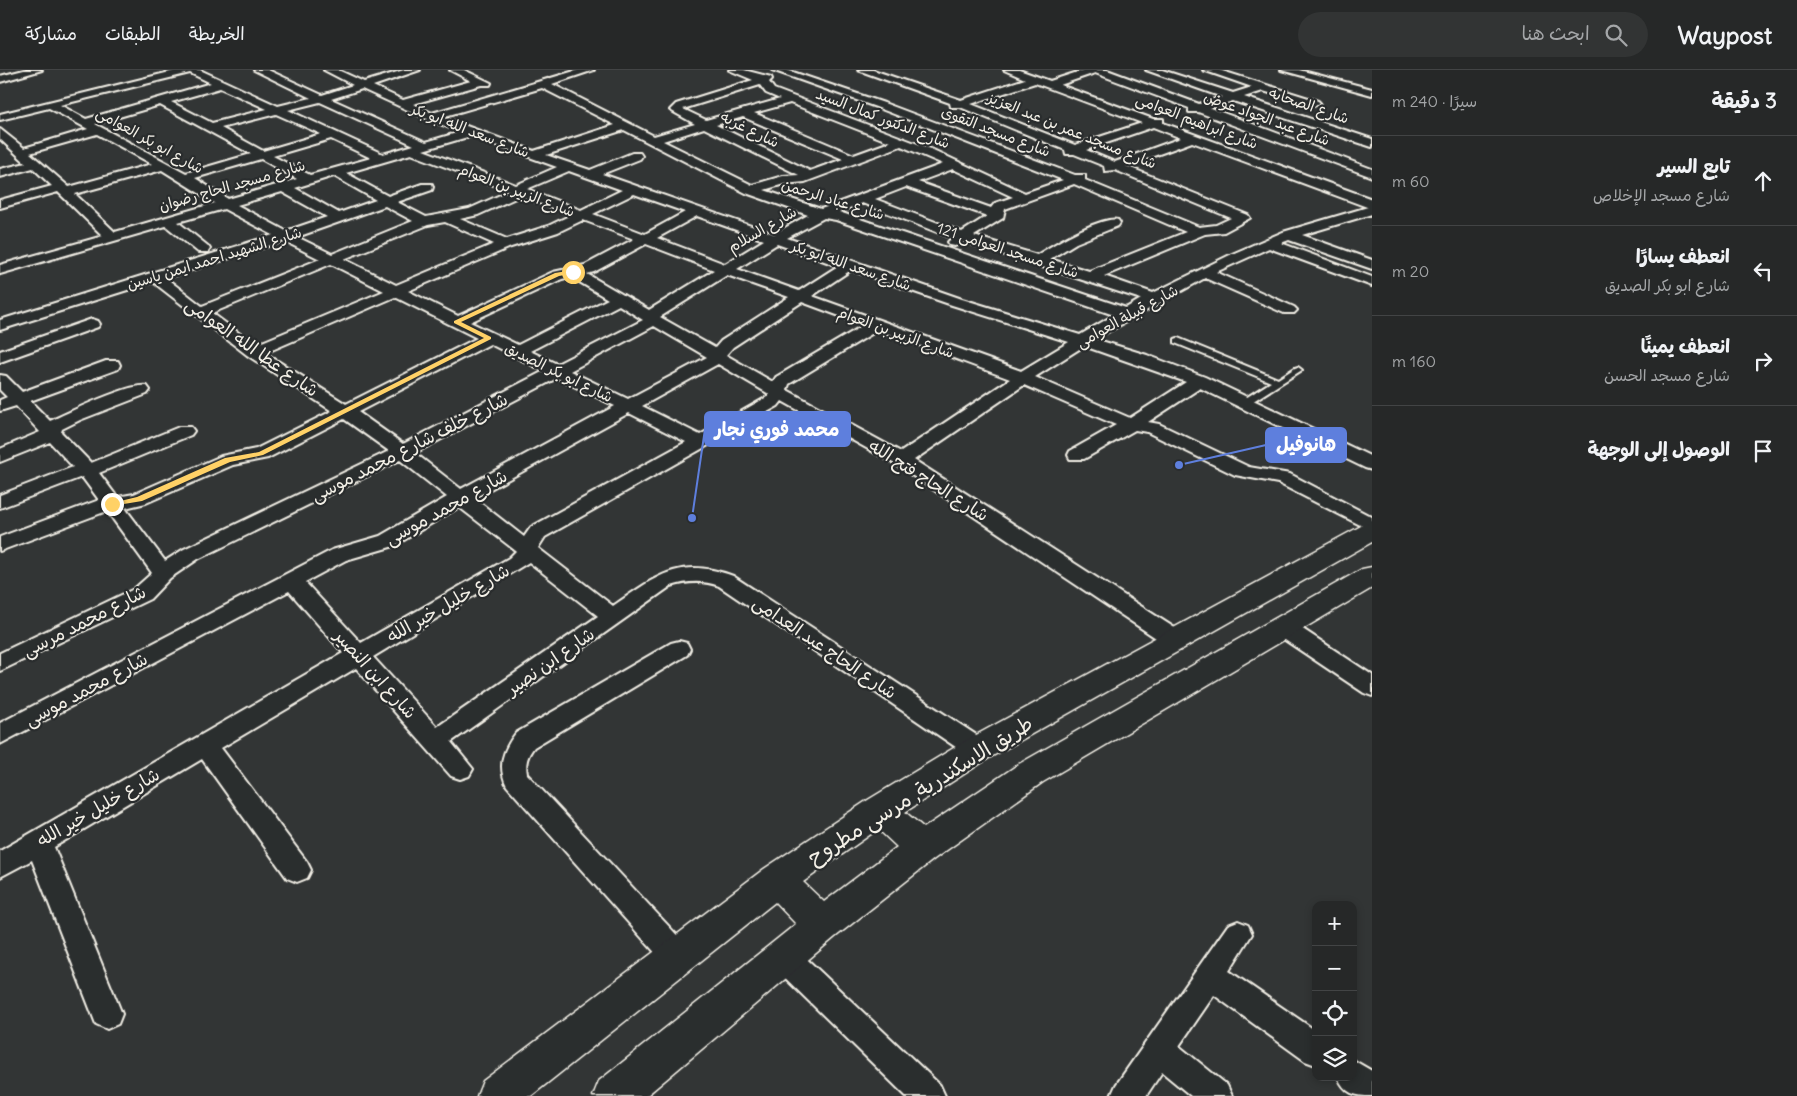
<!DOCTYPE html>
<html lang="ar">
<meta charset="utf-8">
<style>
body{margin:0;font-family:Delius,"Playpen Sans Arabic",sans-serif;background:#323434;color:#f1f3f6;direction:rtl}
.controls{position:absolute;right:15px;bottom:15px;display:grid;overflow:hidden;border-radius:10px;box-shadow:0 2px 8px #0003}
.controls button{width:45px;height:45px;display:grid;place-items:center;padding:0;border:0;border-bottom:1px solid #424445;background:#262828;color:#f1f3f6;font:25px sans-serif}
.stop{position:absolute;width:15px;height:15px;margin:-11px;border:4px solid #ffd166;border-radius:50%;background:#fff}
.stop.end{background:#ffd166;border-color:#fff;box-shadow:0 1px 5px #0008}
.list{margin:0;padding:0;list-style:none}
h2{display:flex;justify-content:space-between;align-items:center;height:65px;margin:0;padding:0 20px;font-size:21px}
h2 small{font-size:16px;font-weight:400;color:#a4a6a8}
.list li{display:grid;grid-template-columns:32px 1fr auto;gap:15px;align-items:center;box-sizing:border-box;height:90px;padding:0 20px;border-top:1px solid #424445}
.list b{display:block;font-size:19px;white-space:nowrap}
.list p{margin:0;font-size:16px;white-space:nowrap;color:#a4a6a8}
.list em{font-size:16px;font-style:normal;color:#a4a6a8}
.icon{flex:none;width:28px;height:28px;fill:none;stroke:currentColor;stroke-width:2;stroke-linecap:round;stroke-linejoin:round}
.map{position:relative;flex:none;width:1372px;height:1026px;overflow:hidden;direction:ltr}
header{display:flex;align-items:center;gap:30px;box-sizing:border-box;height:70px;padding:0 25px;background:#262828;border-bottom:1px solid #424445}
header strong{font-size:24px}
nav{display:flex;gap:28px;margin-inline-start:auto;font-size:18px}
.search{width:350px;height:45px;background:#323434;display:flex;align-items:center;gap:12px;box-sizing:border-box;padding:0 18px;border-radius:28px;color:#a4a6a8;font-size:19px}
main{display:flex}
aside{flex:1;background:#262828}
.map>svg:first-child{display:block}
</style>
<header>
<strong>Waypost</strong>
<div class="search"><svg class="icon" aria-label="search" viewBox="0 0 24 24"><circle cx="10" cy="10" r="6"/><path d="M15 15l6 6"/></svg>ابحث هنا</div>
<nav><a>الخريطة</a><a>الطبقات</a><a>مشاركة</a></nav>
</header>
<main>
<aside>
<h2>3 دقيقة<small>سيرًا · 240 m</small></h2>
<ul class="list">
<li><svg class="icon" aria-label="ahead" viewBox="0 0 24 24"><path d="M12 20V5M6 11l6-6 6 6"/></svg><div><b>تابع السير</b><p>شارع مسجد الإخلاص</p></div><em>60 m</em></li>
<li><svg class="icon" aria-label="left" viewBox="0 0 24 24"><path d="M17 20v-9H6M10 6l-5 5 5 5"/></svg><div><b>انعطف يسارًا</b><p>شارع ابو بكر الصديق</p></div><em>20 m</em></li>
<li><svg class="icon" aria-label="right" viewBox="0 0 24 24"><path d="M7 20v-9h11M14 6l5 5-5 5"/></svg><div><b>انعطف يمينًا</b><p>شارع مسجد الحسن</p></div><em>160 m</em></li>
<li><svg class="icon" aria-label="arrive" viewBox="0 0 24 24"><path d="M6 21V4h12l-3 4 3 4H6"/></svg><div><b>الوصول إلى الوجهة</b></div></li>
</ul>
</aside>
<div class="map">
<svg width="1372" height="1026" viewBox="0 0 1372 1026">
<rect width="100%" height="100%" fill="#323535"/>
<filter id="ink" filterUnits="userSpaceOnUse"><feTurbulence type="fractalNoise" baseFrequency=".02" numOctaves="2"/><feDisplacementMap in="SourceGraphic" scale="10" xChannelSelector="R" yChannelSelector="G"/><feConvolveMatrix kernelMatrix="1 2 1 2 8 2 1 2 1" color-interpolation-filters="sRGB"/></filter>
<g filter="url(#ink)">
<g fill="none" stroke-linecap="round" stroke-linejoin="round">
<defs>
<path id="service" d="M1178,268l100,41 17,-11 3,-1 4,3 -55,35h-6v-4l30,-19 -96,-39v-4z"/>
<path id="minor" d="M24,0h18l-42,12v-6z
M178,0h22l78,36 33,-8 -57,-28h14l54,25 31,-10 -29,-15h14l26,12 40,-12h16l-47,16 30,14 68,-19 -21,-11h14l27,13 -1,2h-9l-68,19 19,9 146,-43h16l-42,14 102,52 41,-12 -25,-14 6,-6 77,-24 -24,-10h15l27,7 1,2 -3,3 5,7 157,60 94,44 38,-13 -187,-73 -104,-37h15l97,33 191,72h10v5l114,47 17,-2 15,-7 -116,-48 -10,1 -1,-5 -30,-12h-8l-1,-4 -105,-43h-9l-1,-4 -92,-33h15l88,30 64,-21 -21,-9h15l31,11 34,-11h23l92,34 23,-7 -76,-27h16l71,23 19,-6 -49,-17h16l99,31 2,2 -6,3 -51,-15 -19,6 128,42v8l-139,-46 -23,7 162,61v8l-174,-65h-9v-4l-94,-35 -35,12 93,34h10v4l209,76v15l-70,21 70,25v9l-83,-29 -8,3 91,34v9l-103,-38 -53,24 78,35 3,3 -3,3h-10l-79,-35 -110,61 52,16 58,22 167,80v13l-7,-2 -165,-80 -52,34 11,2 90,43 41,7 82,43v14l-94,-48 -43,-8 -88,-43 -12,-2 -51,29h-14l-2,-4 2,-4 46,-26 -92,-40 -110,75 270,174 3,6 -3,6 -8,2 -8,-2 -273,-182 -113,-63 -4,5 -233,131 -7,11 75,58c44,-30 66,-50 120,-30l254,166 3,7 -3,7 -9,3 -9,-3 -250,-170c-16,-6 -32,-5 -48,0l-220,156 22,27 -4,7 -9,3 -9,-3 -95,-108 -135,80 86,114 4,8 -4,8 -10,4 -10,-4 -85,-119 -148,88 68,167 -4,10 -11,5 -11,-5 -64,-164 -32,17v-26l343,-198 -54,-62 -289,153v-21l332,-173 48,-14 67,-39 -47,-37 -202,99 -28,19 -20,21 -150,72v-18l134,-64 18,-16 -45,-62 -107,40v-14l99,-37 -17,-23 -82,31v-13l73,-28 -23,-25 -50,20v-13l40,-17 -24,-26 -16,5v-11l7,-3 -7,-7v-15l6,1 16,16 84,-31h12l2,4 -2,4 -88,32 20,20c17,-8 81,-39 97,-35l3,4 -3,4 -67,26 -18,9 -1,3 30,31 88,-36h12l3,4 -3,4 -92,38 18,24 17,-3 87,-38 35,-7 76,-38 -85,-56 -94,-73 -153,48v-10l273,-85 -49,-26 -46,13 30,24 2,3 -2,3h-10l-32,-26 -166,48v-9l103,-29 -45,-44 -58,16v-8l52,-14 -19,-18 -33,9v-8l26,-6 -26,-24v-10l24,19 64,-19 -39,-21 -49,12v-6zM190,3l21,10 -125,36 -26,-14zM1035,13l107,40 -67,22 -104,-41zM760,15l6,8 14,6 -74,21 -23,-11zM220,18l47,21 -55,14 -41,-21zM542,18l73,37 -81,26 -92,-34zM362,19l65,30 33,13 -34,10 -95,-43zM320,32l94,43 -31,9 -95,-44zM790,33l100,39 -36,13 -100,-42zM160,35l91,49 -65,19 -91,-49zM276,44l45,20 -58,17 -42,-23zM743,47l100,42 -33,12 -94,-46zM1153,57l28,11 -66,24 -29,-12zM704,58l95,47 -16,1 -31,9 -89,-44zM624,60l122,63 62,22 -34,19 -172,-60 38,-15 2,-3 -2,-3h-8l-42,17 -44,-15zM97,64l55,30 -83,23 -39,-34zM471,66l86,31 -41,18 -93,-35zM331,69l40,19 -61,17 -37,-19zM1192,72l175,65h1l-85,25 -51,22 -79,39 -49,-17 101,-42 19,-2 26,-14 -2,-3 -122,-49zM901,76l42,18 -122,45 -57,-19 20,-6 21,-2zM411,84l98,37 -40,18 -43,8 -29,-15 35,-12 1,-3 -1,-3h-10l-34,12 -42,-23zM261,89l36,20 -69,20 -33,-21zM953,99l60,28 -18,6 -4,5 -73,-26zM162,100l53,33 -100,29 -40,-38zM569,101l53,19 -41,20 -54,-21zM334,106l42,24 -37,13 -44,-25zM1074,114l112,48 -97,39 -39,-12 26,-16 42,-17 2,-3 -2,-3c-17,-4 -65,25 -81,35l-63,-19 29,-18 2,-9zM906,117l81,29 -25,16 -87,-33zM282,122l45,25 -41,14 -49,-26zM634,124l51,18 -40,22 -52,-20zM520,126l51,19 -23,11 -41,13 -47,-20 18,-4zM862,133l90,35 -4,4 2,3 5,1 10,-4 176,57 -15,9 -287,-96zM385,136l28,15 -81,33 -35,-17zM697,146l67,24 -39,24 -68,-26zM824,148l12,2 278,95 -34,20 -118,-36 -175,-61zM583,150l51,19 -49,26 -32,7 -95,44 -50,-25 103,-44 47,-15zM445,152l49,22 -98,41 -52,-26 84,-34zM284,171l36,18 -118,47 -36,-28zM646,174l68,26 -65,40 -62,-36 7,-2zM777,174l61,22 -39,25 -62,-22zM331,194l53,27 -129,54 -43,-32zM851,200l101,35 117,37 -48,29 -209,-75zM727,205l62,22 -68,44 -6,7 -55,-31zM571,207l37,22 -90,46 -48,-23 92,-43zM395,227l82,41 -131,66 -81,-51zM802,232l62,23 -88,52 -3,5 -47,-27 7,-8zM619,235l24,15 -86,44 -27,-13zM654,256l53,31 -79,42 -58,-28zM878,260l132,49 -109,73 -114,-62 2,-6zM490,274l54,27 -141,73 -45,-32zM1084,276l102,36 -56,36 -95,-41zM718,294l51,30 -2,3 -67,38 -58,-29zM557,308l58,28 -154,83 -46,-36zM629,343l57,29 -155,85 -7,10 -50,-39zM344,349l45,32 -205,98 -19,12 -40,-53 21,-5 87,-38 35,-7zM459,437l57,44 -7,7 -148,85 -56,-61 41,-22 48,-14zM529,492l69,54 -161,111 -64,-70z
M1281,0h18l73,19v6z
M92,249l6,2 2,3 -2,3 -98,35v-11z
M1284,550l8,2 80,53v21l-8,-3 -88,-59 -3,-6 3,-6z
M679,571l8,2 3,6 -3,6 -153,92c-7,9 -9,16 -7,27l160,172 5,10 -5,10 -10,4 -10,-4 -160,-180c-10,-20 -4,-36 9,-53l155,-90z
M1238,851l10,4 4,9 -23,37 87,60v34l-11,-4 -91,-66 -35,51 48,39 5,11h-41l-29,-24 -16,24h-35l5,-11 112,-160z
M783,872l10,4 147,139 5,11h-39l-133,-130 -5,-10 5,-10z
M1353,990l19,11v25c-17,0 -27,-2 -34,-19h15z"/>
<path id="primary" d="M1372,453v19l-383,216 -84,54 19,16 95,-64 343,-195 10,-2v21l-329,194 -109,77 -99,78 -189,159h-53l6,-15 197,-157 -21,-22 -244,194h-54l6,-15 281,-212 104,-69 99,-60 396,-215zM878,759l19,18 -73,55 -21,-20z"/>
</defs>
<use href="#service" stroke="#f4f1e8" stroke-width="4"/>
<use href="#minor" stroke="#f4f1e8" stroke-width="4"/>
<use href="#primary" stroke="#f4f1e8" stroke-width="3"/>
<use href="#service" fill="#2a2d2e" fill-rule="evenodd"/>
<use href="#minor" fill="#2a2d2e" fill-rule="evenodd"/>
<use href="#primary" fill="#2a2d2e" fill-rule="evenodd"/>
</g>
</g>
<path fill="#ffd166" d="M573,200l2,3 -16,3 -98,46 30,15v2l-228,116 -33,7 -88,39 -30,5 -4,-2 29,-7 88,-39 34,-6 225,-114 -30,-15v-2l101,-48z"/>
<g text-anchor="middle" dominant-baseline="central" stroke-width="4.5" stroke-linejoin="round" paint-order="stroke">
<g font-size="15" fill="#f4f1e8" stroke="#2a2d2e">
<text transform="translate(1309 35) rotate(19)">شارع الصحابه</text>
<text transform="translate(883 48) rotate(21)">شارع الدكتور كمال السيد</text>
<text transform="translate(1267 48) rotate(20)">شارع عبد الجواد عوض</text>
<text transform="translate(1197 51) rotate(21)">شارع ابراهيم العوامى</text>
<text transform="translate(750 59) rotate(26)">شارع غربه</text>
<text transform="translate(470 60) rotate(21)">شارع سعد الله ابو بكر</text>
<text transform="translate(1072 60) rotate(22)">شارع مسجد عمر بن عبد العزيز</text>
<text transform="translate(996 61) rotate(21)">شارع مسجد التقوى</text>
<text transform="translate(150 70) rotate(29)">شارع ابو بكر العوامى</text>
<text transform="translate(232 115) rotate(-16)">شارع مسجد الحاج رضوان</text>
<text transform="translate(517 120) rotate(21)">شارع الزبير بن العوام</text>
<text transform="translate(833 129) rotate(17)">شارع عباد الرحمن</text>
<text transform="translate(762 159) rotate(-30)">شارع السلام</text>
<text transform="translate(1008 180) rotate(18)">شارع مسجد العوامى 121</text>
<text transform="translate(214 188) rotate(-17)">شارع الشهيد احمد ايمن ياسين</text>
<text transform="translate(851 195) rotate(19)">شارع سعد الله ابو بكر</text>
<text transform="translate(1127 246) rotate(-29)">شارع قبيلة العوامى</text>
<text transform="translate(896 262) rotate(20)">شارع الزبير بن العوام</text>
<text transform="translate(559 302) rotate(26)">شارع ابو بكر الصديق</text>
</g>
<g font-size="18" fill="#f4f1e8" stroke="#2a2d2e">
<text transform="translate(252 277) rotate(35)">شارع عطا الله العوامى</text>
<text transform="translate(409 377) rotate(-27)">شارع خلف شارع محمد موسى</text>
<text transform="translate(929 410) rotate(32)">شارع الحاج فتح الله</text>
<text transform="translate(446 437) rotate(-29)">شارع محمد موسى</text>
<text transform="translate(448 533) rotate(-30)">شارع خليل خير الله</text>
<text transform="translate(84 551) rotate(-27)">شارع محمد مرسى</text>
<text transform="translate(825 577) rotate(34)">شارع الحاج عبد العدامى</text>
<text transform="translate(550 591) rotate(-35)">شارع ابن نصير</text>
<text transform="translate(376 604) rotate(48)">شارع ابن النصير</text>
<text transform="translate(86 619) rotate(-28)">شارع محمد موسى</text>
<text transform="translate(98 737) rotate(-30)">شارع خليل خير الله</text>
</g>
<g font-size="21" fill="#f4f1e8" stroke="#2a2d2e">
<text transform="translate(920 720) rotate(-32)">طريق الاسكندرية, مرسى مطروح</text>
</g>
</g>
<path fill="none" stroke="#5e7fdd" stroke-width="2" d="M692 448L705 359M1179 395L1266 375"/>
<g fill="#5e7fdd" stroke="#2a2d2e" stroke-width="2">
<circle cx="692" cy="448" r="5"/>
<circle cx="1179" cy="395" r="5"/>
</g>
<g fill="#5e7fdd" stroke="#5e7fdd" stroke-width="2">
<rect x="705" y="342" width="145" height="34" rx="5"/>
<rect x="1266" y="358" width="80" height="34" rx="5"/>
</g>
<g font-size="19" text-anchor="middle" font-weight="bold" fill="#fff">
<text x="777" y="366">محمد فوري نجار</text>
<text x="1306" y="381">هانوفيل</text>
</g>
</svg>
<div class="controls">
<button>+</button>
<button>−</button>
<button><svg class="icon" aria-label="locate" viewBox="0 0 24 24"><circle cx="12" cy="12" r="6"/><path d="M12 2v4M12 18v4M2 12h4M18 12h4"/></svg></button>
<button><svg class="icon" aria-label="layers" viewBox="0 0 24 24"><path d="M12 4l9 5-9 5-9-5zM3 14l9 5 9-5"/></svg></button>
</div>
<div class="stop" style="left:573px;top:202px"></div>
<div class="stop end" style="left:112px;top:434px"></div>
</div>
</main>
